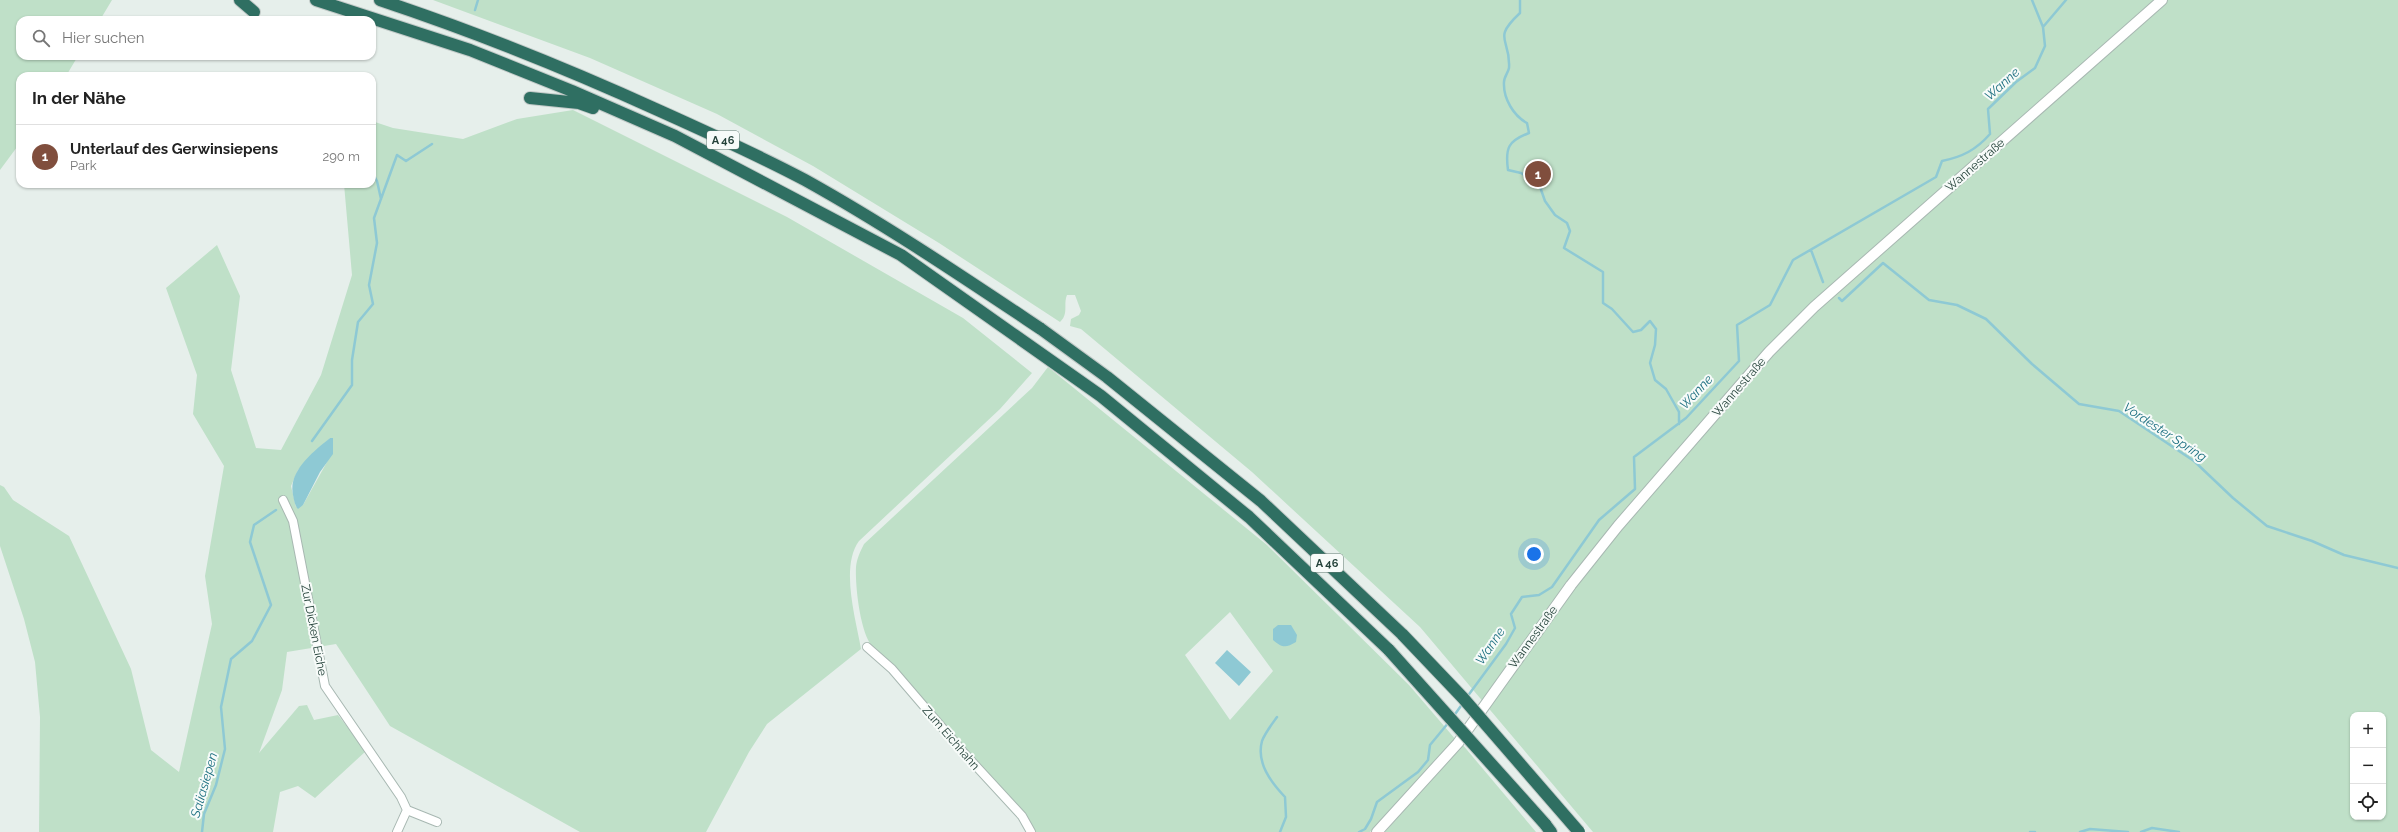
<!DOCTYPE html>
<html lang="de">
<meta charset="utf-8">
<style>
body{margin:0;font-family:Raleway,sans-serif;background:#f2f2f2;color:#222}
.controls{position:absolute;right:12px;bottom:12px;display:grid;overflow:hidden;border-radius:8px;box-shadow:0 1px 3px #0004}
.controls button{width:36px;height:36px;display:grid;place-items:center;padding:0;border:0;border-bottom:1px solid #e0e0e0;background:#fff;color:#222;font:20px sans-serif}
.you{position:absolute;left:1534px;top:554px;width:14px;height:14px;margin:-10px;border:3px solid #fff;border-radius:50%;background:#1a73e8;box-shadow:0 0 0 6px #1a73e833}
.badge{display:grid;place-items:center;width:26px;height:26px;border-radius:50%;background:#804e3d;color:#fff;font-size:13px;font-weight:700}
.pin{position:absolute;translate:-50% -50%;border:2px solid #fff;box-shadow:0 1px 4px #0006}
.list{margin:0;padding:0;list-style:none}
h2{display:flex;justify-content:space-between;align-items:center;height:52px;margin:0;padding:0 16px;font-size:17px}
h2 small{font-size:13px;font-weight:400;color:#767676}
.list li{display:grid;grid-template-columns:26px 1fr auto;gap:12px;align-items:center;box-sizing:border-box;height:64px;padding:0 16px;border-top:1px solid #e0e0e0}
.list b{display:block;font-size:15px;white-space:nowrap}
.list p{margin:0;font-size:13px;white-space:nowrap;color:#767676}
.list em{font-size:13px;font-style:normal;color:#767676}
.icon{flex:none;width:22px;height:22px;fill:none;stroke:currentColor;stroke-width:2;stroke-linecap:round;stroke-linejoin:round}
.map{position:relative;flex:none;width:2398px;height:832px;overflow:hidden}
.search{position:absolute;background:#fff;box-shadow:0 1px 3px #0004;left:16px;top:16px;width:360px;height:44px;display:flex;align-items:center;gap:10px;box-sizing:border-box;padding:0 14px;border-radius:12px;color:#767676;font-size:15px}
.panel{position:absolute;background:#fff;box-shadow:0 1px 3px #0004;left:16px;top:72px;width:360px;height:116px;border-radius:12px}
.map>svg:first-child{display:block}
</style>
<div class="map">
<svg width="2398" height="832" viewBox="0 0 2398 832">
<rect width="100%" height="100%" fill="#e6efeb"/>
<path fill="#bfe0c8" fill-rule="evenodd" d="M0,0h112l-12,20h-80v36h58l-12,20h-46v67l-20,27z
M433,0h1965v832h-805l-173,-205 -168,-155 -171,-143 -11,-3 1,-7 8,-4 2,-4 -6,-16h-8c-4,9 2,19 -7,27l-121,-79 -126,-77 -96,-52 -127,-56zM2353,715h30v102h-30z
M573,110l214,107 176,101 69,55 -32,36 -141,132c-19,26 -3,78 2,108l-94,75 -18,28 -43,80h-126l-190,-106 -54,-82 -49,8 -5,38 -23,63 40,-47 8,-1 7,15 24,-5 28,36 -51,47 -17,-12 -18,6 -7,40h-234l1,-115 -5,-55 -11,-43 -24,-73v-61l4,2 9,13 56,36 62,133 20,81 28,22 33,-148 -7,-48 19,-110 -31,-52 4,-39 -31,-87 51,-43 23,51 -9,74 25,78 25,2 40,-75 31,-100 -8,-91h28v-63l21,7 70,11 54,-20zM330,438h2l-5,24 -24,43 -7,2 -5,-21 7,-16z
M1048,367l219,178 142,140 47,55 -86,92h-336l-30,-38 -118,-136c-5,-4 -10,-8 -14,-12 -12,-14 -17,-61 -16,-79 1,-9 4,-15 8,-23l168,-156zM1230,612l43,59 -43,49 -45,-65z
M1462,744l74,88h-151z"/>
<path fill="#8ec9d4" d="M330,438h3v16l-13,18 -17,33 -5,4c-3,-3 -4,-9 -5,-14 -5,-24 20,-43 37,-57z
M1278,625h13l6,10 -1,7c-10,6 -14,6 -23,-2v-11z
M1227,650l24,22 -12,14 -24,-23z"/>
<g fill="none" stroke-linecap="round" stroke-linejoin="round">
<path stroke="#8ec9d4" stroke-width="2.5" d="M1520,0v13c-29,27 -9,25 -11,55 -1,5 -5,9 -5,14 -1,17 10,34 23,41l2,10c-21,8 -24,15 -21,37l13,3 18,11 6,17 10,14 12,8 3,8 -6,17 39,24v31l9,6 21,23 8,-2 9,-9 6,8 -1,16 -5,18 5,17 11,9 13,23v12
M2032,0l11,27
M475,10l3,-10
M372,172l5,9 4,18
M1811,250l12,32
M1839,298l3,3 41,-38 46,37 28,5 29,14 46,45 47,40 40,7 75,50 39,37 34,28 45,15 32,14 54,13
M312,441l40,-56v-25l6,-38 15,-18 -4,-19 8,-42 -3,-25 23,-63 9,6 26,-17
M1467,697l39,-53 9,-16 -4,-14 11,-17 17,-2 13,-8 47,-67 36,-31 -1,-32 52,-39 53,-57 -2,-36 33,-20 23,-45 143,-83 6,-16c20,-4 34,-11 48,-27l-2,-25 28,-27 19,-14 10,-22 -2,-19 23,-27
M1277,717c-5,7 -12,16 -15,24 -6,22 9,41 23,56l1,20 -6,15
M1453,717l10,-14
M202,832l2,-18 12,-29 9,-36 -4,-42 10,-48 21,-18 19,-36 -21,-63 4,-17 22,-15
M1359,832l6,-3 6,-10 6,-17 41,-30 10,-12 2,-15 19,-23
M2030,832h5
M2080,832l10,-3 38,3
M2141,832l11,-4 27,4"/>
<defs>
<path id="minor" d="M283,500l10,21 32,165 76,111 6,13 -10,22
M867,647l25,22 72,84 58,63 9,16
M407,810l30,12"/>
<path id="tertiary" d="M1377,832l81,-89 113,-158 47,-59 151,-174 45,-45 348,-307"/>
<path id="motorway" d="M240,0l14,12
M316,0l154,50 102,41 103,45 226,119 200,141 148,121 140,133
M380,0c96,32 188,69 280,111 49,22 98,44 145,69 81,45 158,97 236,149
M530,98l49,5 14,5
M1545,824l6,8"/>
</defs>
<use href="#minor" stroke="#a8b8b2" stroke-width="10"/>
<use href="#tertiary" stroke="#a8b8b2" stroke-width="12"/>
<use href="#motorway" stroke="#c2cac8" stroke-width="14"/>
<use href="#minor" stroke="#fff" stroke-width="8"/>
<use href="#tertiary" stroke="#fff" stroke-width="10"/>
<use href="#motorway" stroke="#2f6f62" stroke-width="12"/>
<defs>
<path id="motorway-bridge" d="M1041,329l66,48 154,124 141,133 61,64 116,134
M1389,650l156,174"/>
</defs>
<use href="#motorway-bridge" stroke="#c2cac8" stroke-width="14" stroke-linecap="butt"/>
<use href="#motorway-bridge" stroke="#2f6f62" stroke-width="12"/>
</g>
<g text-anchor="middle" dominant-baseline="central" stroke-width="4" stroke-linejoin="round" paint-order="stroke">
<g fill="#f7fbf9" stroke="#637a73" stroke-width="1">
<rect x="707" y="131" width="32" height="18" rx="3"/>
<rect x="1311" y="554" width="32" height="18" rx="3"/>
</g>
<g font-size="11" font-weight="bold" fill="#24423a">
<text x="723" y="140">A 46</text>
<text x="1327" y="563">A 46</text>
</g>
<g font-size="12" fill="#24423a" stroke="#f7fbf9">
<text transform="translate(1975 165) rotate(-41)">Wannestraße</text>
<text transform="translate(1739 387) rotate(-49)">Wannestraße</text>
<text transform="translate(314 630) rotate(79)">Zur Dicken Eiche</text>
<text transform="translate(1533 637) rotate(-54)">Wannestraße</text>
<text transform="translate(951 738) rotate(49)">Zum Eichhahn</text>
</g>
<g font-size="13" font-style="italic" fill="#1c6f80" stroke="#f7fbf9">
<text transform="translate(2002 84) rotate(-42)">Wanne</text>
<text transform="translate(1696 392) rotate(-47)">Wanne</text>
<text transform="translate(2165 432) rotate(33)">Vordester Spring</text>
<text transform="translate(1490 646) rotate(-56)">Wanne</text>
<text transform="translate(204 785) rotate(-74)">Saliasiepen</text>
</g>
</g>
</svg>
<div class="controls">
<button>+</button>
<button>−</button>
<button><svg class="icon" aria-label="locate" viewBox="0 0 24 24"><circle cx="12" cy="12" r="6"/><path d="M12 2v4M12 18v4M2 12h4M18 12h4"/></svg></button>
</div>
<div class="you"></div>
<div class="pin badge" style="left:1538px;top:174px">1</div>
<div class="search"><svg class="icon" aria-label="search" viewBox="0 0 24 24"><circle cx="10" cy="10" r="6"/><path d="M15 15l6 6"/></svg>Hier suchen</div>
<section class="panel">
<h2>In der Nähe<small></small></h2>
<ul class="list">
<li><span class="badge">1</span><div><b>Unterlauf des Gerwinsiepens</b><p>Park</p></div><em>290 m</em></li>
</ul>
</section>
</div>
